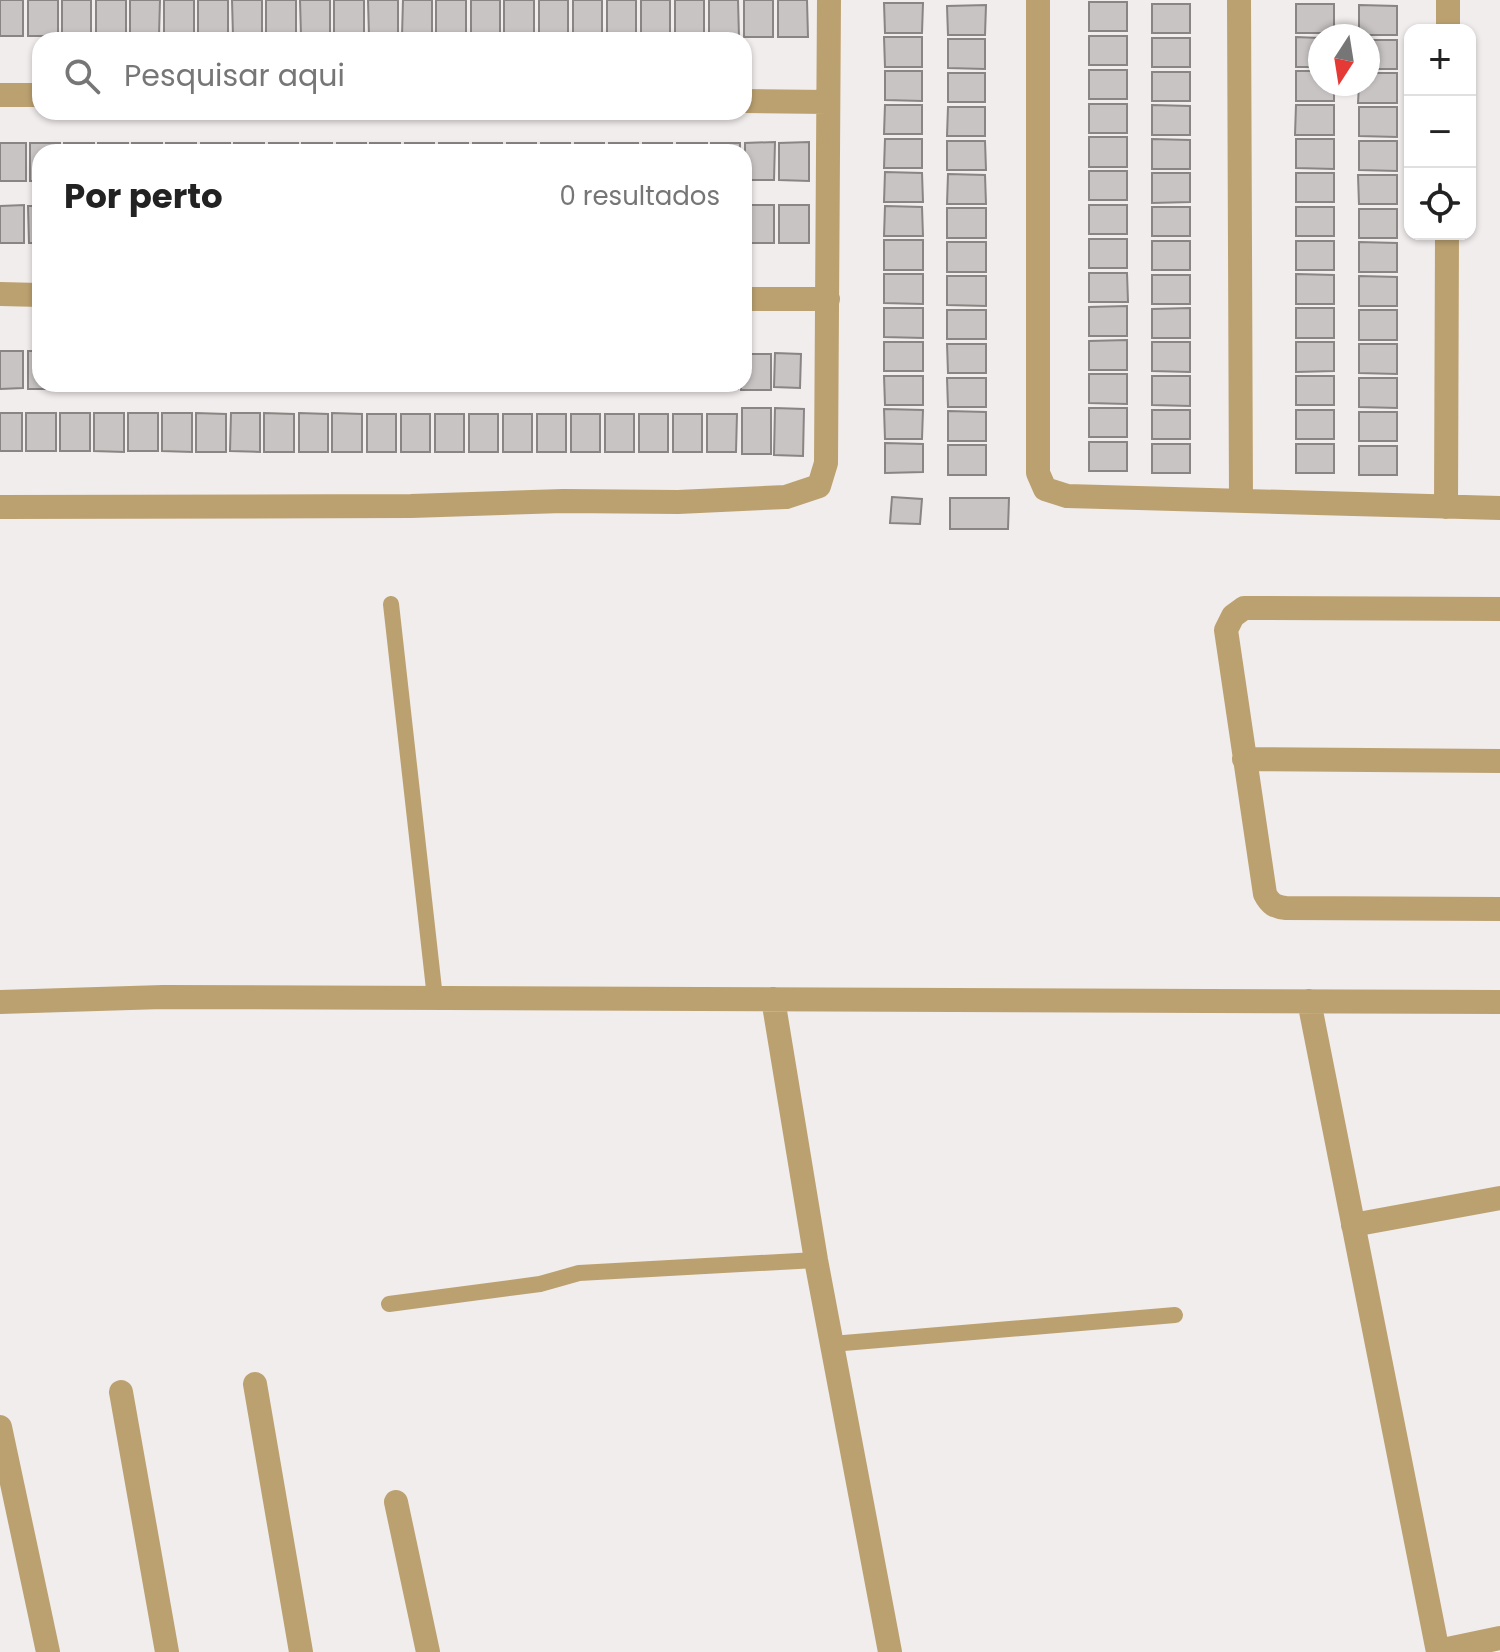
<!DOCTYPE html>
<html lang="pt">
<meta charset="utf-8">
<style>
body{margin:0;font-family:Poppins,sans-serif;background:#f2f2f2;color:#222}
.controls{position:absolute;right:24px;top:24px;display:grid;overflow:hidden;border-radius:16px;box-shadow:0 2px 6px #0004}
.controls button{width:72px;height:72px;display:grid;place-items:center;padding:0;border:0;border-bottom:2px solid #e0e0e0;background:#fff;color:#222;font:40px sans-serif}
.compass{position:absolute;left:1308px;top:24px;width:72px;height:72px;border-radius:50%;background:#fff;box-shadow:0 2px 6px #0004;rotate:192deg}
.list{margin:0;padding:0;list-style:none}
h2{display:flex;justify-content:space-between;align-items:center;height:104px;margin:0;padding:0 32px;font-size:34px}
h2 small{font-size:26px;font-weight:400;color:#767676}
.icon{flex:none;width:44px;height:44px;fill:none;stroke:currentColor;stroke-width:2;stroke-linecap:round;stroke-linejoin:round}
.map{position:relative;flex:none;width:1500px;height:1652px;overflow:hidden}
.search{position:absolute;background:#fff;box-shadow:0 2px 6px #0004;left:32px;top:32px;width:720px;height:88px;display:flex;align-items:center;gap:20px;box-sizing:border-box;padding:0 28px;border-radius:24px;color:#767676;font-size:30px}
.panel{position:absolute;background:#fff;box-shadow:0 2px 6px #0004;left:32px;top:144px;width:720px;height:248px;border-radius:24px}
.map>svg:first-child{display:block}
</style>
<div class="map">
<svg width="1500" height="1652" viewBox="0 0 1500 1652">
<rect width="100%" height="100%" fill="#f1edec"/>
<path fill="#c8c4c3" stroke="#898584" stroke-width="2" d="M0,0h23v36h-23z
M28,0h30v36h-30z
M62,0h29v36h-29z
M96,0h30v36h-30z
M130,0h30l-1,36h-29z
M164,0h30v36h-30z
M198,0h30v36h-30z
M232,0h30v36h-29z
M266,0h30v37l-30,-1z
M300,0h30v36h-29z
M334,0h30v37l-30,-1z
M368,0h30v37l-29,-1z
M403,0h29v37l-30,-1z
M436,0h30v37h-30z
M471,0h29v37h-29z
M504,0h30v37h-30z
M539,0h29v37h-29z
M573,0h29v37h-29z
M607,0h29v37h-29z
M641,0h29v37h-29z
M675,0h29v37h-29z
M709,0h29l1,37h-30z
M744,0h29v37h-29z
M778,0h29l1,37h-30z
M1089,2h38v29h-38z
M884,3h39l-1,30h-37z
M1152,4h38v29h-38z
M1296,4h38v29h-38z
M986,5l-1,30h-37l-1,-29z
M1359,5l38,1v29h-38z
M1089,36h38v29h-38z
M884,37h38v30h-37z
M1296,37l24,1v29h-24z
M1152,38h38v29h-38z
M948,39h37v30l-37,-1z
M1368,40h29v29h-29z
M1089,70h38v29h-38z
M885,71h37v30l-37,-1z
M1296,71h24v13h14v17h-38z
M1152,72h38v29h-38z
M948,73h37v29h-37z
M1368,73h29v30h-39l1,-19h9z
M1089,104h38v29h-38z
M885,105h37v29h-38z
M1152,105l38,1v29h-38z
M1296,105h38v30h-39z
M948,107h37v29h-38z
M1359,107h38v30l-38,-1z
M1089,137h38v30h-38z
M885,139h37v29h-38z
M1152,139l38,1v29h-38z
M1296,139h38v30l-38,-1z
M947,141h38l1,29h-39z
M1359,141h38v30l-38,-1z
M775,142l-1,38h-29v-37z
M809,142v39l-30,-1v-37z
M0,143h26v38h-26z
M30,143h30v9h-20v29h-10z
M64,143h30v9h-30z
M98,143h30v9h-30z
M132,143h30v9h-30z
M166,143h30v9h-30z
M201,143h29v9h-29z
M234,143h30v9h-30z
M269,143h29v9h-29z
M302,143h30v9h-30z
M337,143h29v9h-29z
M370,143h30v9h-30z
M405,143h29v9h-29z
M439,143h29v9h-29z
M473,143h29v9h-29z
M507,143h29v9h-29z
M541,143h29v9h-29z
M575,143h29v9h-29z
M609,143h29v9h-29z
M643,143h29v9h-29z
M677,143h30v9h-30z
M711,143h29v9h-29z
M1089,171h38v29h-38z
M885,172l37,1 1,29h-39z
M1152,173h38v29l-38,1z
M1296,173h38v29h-38z
M948,174l37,1 1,29h-39z
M1358,175h39v29h-38z
M24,205v38h-24v-37z
M745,205h29v38h-29z
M779,205h30v38h-30z
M1089,205h38v29h-38z
M28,206h12v37h-11z
M885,206l37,1 1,29h-39z
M1152,207h38v29h-38z
M1296,207h38v29h-38z
M947,208h39v30h-39z
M1359,209h38v29h-38z
M1089,239h38v29h-38z
M884,240h39v30h-39z
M1152,241h38v29h-38z
M1296,241h38v29h-38z
M947,242h39v30h-39z
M1359,242l38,1v29h-38z
M1089,273h38l1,29h-39z
M884,274h39v30l-39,-1z
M1296,274l38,1v29h-38z
M1152,275h38v29h-38z
M947,276h39v30l-39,-1z
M1359,276l38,1v29h-38z
M1127,306v30h-38v-29z
M884,308h39v30l-39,-1z
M1190,308v30h-38v-29z
M1296,308h38v30h-38z
M947,310h39v29h-39z
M1359,310h38v30h-38z
M1127,340v30h-38v-29z
M884,342h39v29h-39z
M1152,342h38v30l-38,-1z
M1296,342h38v29l-38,1z
M947,344h39v29h-38z
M1359,344h38v30l-38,-1z
M0,351h23v37l-23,1z
M28,351h12v33h17v5h-29z
M775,353l26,1 -1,34 -26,-1z
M744,354h27v36h-30v-6h3z
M1089,374h38v30l-38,-1z
M884,376h39v29h-38z
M1152,376h38v30l-38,-1z
M1296,376h38v29h-38z
M947,378h39v29h-38z
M1359,378h38v30l-38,-1z
M62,384h29v4l-29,1z
M96,384h29v5h-29z
M130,384h30v5h-30z
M164,384h29v5h-29z
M198,384h30v5h-30z
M232,384h30v5h-30z
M266,384h30v5h-30z
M300,384h30v5h-30z
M335,384h29v5h-29z
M368,384h30v5h-30z
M403,384h29v5h-29z
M436,384h30v5h-30z
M470,384h30v5h-29z
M505,384h29v5h-29z
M538,384h30v5h-30z
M573,384h29v5h-29z
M606,384h30v5h-30z
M641,384h29v5h-29z
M675,384h29v5h-29z
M709,384h29v5h-29z
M742,408h29v46h-29z
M775,408l29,1 -1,47 -29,-1z
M1089,408h38v29h-38z
M884,409l39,1 -1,29h-37z
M1152,410h38v29h-38z
M1296,410h38v29h-38z
M948,411l38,1v29h-38z
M1359,412h38v29h-38z
M0,413h22v38h-22z
M26,413h30v38h-30z
M60,413h30v38h-30z
M94,413h30v39l-30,-1z
M128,413h30v38h-30z
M162,413h30v39l-30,-1z
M196,413l30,1v38h-30z
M231,413h29v39l-30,-1z
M264,413l30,1v38h-30z
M299,413l29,1v38h-29z
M332,413l30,1v38h-30z
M367,414h29v38h-29z
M401,414h29v38h-29z
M435,414h29v38h-29z
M469,414h29v38h-29z
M503,414h29v38h-29z
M537,414h29v38h-29z
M571,414h29v38h-29z
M605,414h29v38h-29z
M639,414h29v38h-29z
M673,414h29v38h-29z
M707,414h30l-1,38h-29z
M1089,442h38v29h-38z
M885,443l38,1v28l-38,1z
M1152,444h38v29h-38z
M1296,444h38v29h-38z
M948,445h38v30h-38z
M1359,446h38v29h-38z
M892,497l30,2 -2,25 -30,-1z
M950,498h59l-1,31h-58z"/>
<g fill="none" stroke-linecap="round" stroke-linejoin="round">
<path stroke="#bca170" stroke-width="16" d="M391,604l44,394
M389,1304l151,-20 39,-11 237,-13
M832,1344l343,-29"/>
<path stroke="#bca170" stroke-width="24" d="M1038,0v473l7,16 22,7 433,12
M1239,0l2,500
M1448,30v-30
M0,95h40
M744,101l83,1
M0,294l40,1
M744,299h84
M0,507l411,-1 152,-5 115,1 108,-5 33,-11 7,-23 3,-463
M1446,507l1,-273
M1500,609l-256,-1 -11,8 -7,14 39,264c5,10 10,13 21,14l214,1
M1244,759l256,2
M773,999l43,261 74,392
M1309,1001l129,651
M0,1002l163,-5 1337,5
M1353,1225l147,-27
M255,1384l46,268
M121,1392l46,260
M0,1427l48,225
M396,1502l32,150
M1438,1651l62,-13"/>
</g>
</svg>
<div class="controls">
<button>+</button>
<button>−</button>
<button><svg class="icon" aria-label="locate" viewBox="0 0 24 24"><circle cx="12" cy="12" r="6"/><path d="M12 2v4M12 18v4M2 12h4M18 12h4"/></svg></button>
</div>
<svg class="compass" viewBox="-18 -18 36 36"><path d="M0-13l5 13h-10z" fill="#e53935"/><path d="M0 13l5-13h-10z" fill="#767676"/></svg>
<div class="search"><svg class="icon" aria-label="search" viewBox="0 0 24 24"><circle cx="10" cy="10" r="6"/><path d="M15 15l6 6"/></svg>Pesquisar aqui</div>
<section class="panel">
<h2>Por perto<small>0 resultados</small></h2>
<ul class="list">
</ul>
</section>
</div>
